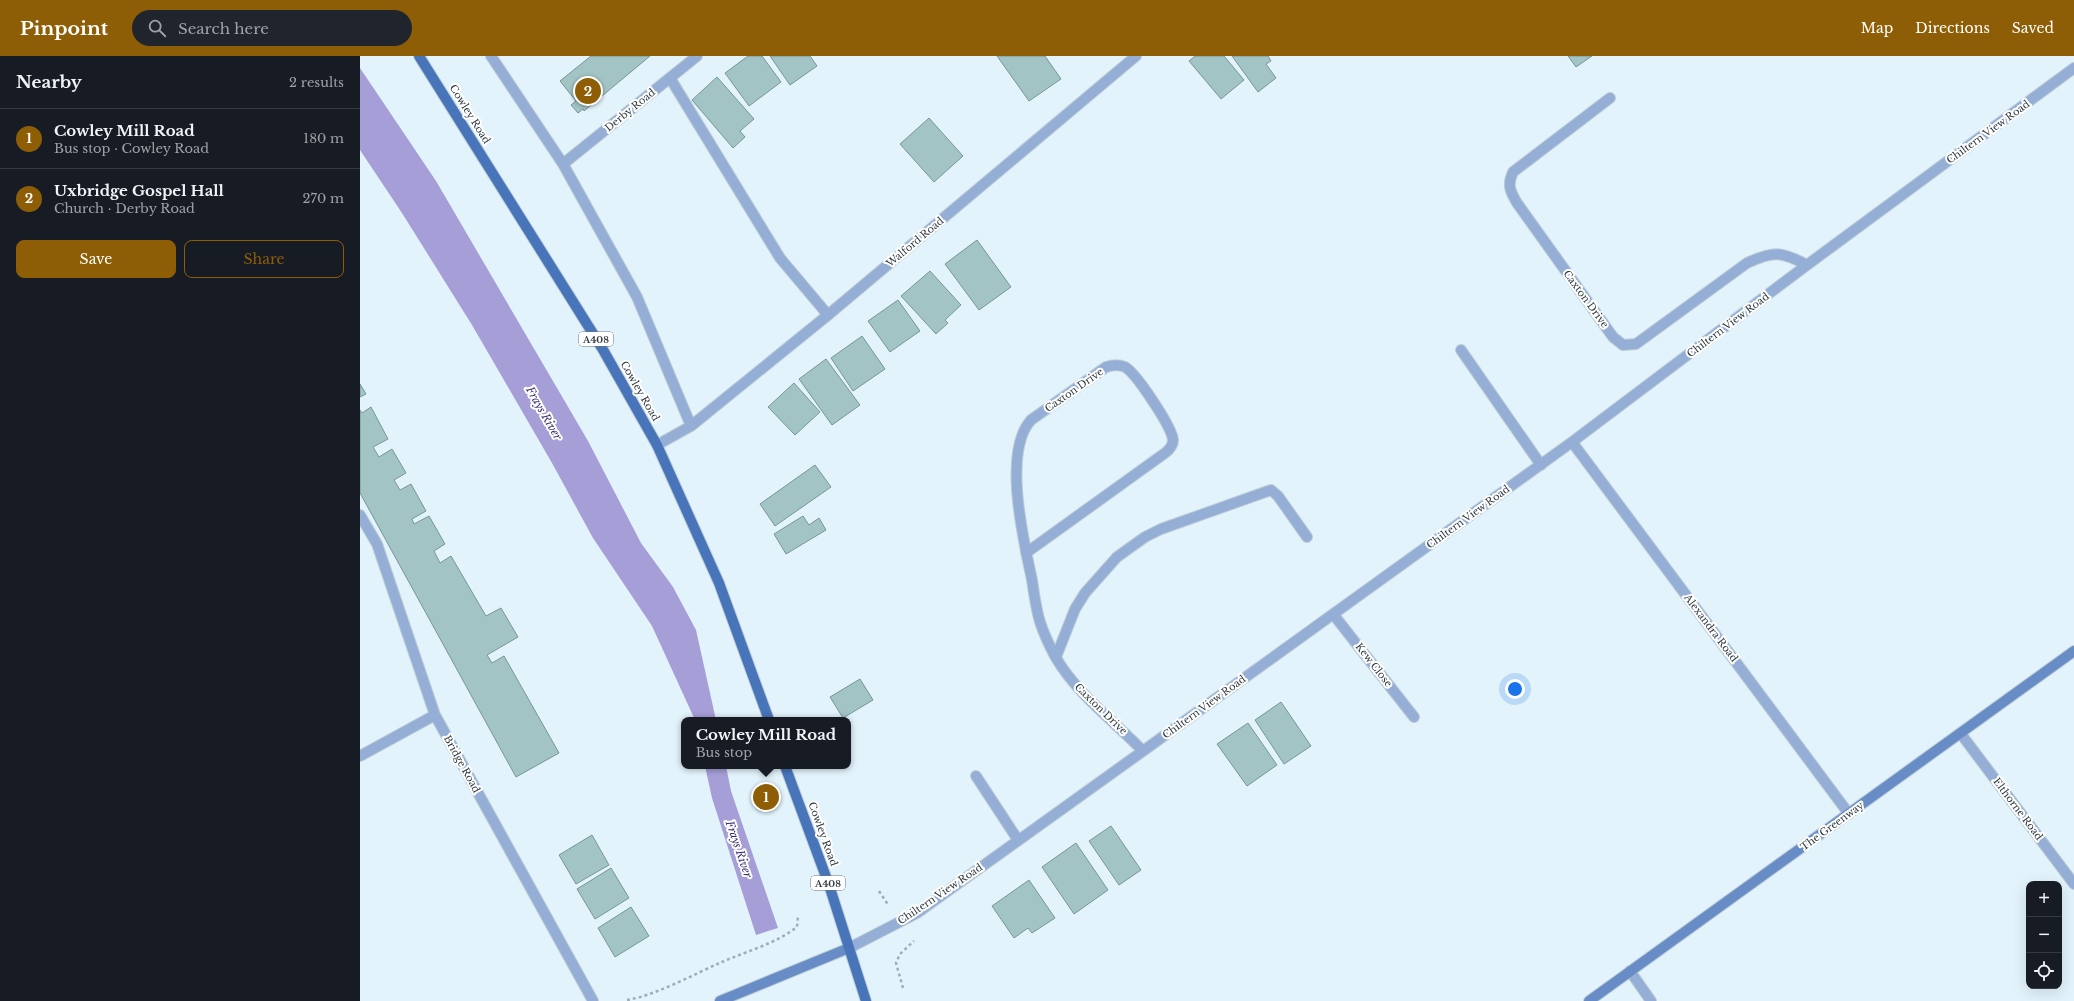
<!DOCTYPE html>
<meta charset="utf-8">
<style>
body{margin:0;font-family:"Libre Baskerville",serif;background:#20242c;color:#f1f3f6}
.controls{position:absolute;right:12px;bottom:12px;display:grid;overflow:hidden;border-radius:8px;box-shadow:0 4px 16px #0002}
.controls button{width:36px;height:36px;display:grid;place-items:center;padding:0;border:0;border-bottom:1px solid #363941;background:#171b24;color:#f1f3f6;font:20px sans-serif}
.you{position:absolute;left:1155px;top:633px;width:14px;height:14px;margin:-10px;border:3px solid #fff;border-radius:50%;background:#1a73e8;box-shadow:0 0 0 6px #1a73e833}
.badge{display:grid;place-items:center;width:26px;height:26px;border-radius:50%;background:#8d5e06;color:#fff;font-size:13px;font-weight:700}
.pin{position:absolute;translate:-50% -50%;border:2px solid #fff;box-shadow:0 1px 4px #0006}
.popup{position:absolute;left:321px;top:661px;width:170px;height:52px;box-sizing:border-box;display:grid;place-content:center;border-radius:8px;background:#171b24;filter:drop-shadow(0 1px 3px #0005);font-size:13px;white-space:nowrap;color:#9ea1a6}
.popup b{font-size:15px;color:#f1f3f6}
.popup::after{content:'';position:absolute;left:50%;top:100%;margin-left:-8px;border:8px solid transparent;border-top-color:#171b24}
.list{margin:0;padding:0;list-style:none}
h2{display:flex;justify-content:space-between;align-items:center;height:52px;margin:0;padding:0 16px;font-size:17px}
h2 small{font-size:13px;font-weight:400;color:#9ea1a6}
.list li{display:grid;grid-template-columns:26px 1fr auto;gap:12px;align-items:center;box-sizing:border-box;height:60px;padding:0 16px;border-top:1px solid #363941}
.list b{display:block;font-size:15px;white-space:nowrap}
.list p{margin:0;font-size:13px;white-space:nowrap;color:#9ea1a6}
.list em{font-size:13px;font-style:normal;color:#9ea1a6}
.actions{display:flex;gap:8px;padding:12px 16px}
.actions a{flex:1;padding:9px 0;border:1px solid #8d5e06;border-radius:8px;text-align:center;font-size:14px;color:#8d5e06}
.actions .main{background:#8d5e06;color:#fff}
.icon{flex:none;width:22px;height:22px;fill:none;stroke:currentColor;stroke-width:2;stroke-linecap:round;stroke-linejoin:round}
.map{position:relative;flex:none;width:1714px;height:945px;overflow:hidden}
header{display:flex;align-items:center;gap:24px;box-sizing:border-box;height:56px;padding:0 20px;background:#8d5e06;color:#fff}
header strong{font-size:19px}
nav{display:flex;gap:22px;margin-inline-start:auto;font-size:14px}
.search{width:280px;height:36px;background:#20242c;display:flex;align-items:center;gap:10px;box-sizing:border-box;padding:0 14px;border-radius:22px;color:#9ea1a6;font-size:15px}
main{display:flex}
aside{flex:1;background:#171b24}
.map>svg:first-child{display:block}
</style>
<header>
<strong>Pinpoint</strong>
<div class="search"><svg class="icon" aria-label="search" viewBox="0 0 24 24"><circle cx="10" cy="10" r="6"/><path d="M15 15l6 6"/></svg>Search here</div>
<nav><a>Map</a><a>Directions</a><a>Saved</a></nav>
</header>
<main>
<aside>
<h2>Nearby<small>2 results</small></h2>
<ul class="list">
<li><span class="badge">1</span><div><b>Cowley Mill Road</b><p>Bus stop · Cowley Road</p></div><em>180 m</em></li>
<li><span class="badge">2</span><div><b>Uxbridge Gospel Hall</b><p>Church · Derby Road</p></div><em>270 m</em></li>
</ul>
<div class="actions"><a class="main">Save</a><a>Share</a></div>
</aside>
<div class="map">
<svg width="1714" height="945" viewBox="0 0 1714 945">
<rect width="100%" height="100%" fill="#e2f3fc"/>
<path fill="#a69ed7" d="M0,12l76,113 152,260 53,102 32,44 23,43 20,90h-21l-43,-94 -59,-88 -41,-75 -80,-138 -70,-112 -42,-63z
M345,710h21l5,25 47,137 -22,7 -44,-137z"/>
<path fill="#a3c4c5" stroke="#779697" d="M231,0h59l-66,55 -1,-2 -5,4 -7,-8 5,-4 -16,-20z
M388,0h14l19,26 -32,24 -24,-33z
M410,0h40l7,10 -27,19z
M637,0h48l16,23 -32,22z
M835,0h29l20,24 -23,19 -32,-38z
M872,0h36l3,5 -5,3 10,14 -18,14z
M1208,0h24l-16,11z
M357,21l37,42 -14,12 5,6 -12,11 -41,-48z
M569,62l34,38 -29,26 -34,-38z
M617,184l34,47 -32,23 -34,-46z
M570,215l31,34 -16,15 3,3 -12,11 -35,-38z
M538,244l22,31 -30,21 -22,-31z
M502,280l23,33 -32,22 -22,-33z
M466,303l34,46 -28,20 -33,-46z
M434,327l26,29 -25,23 -27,-28z
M0,328l6,10 -6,3z
M11,351l17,32 -15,8 6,10 13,-8 14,24 -12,7 6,10 11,-6 15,27 -14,8 2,5 15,-8 16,28 -11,7 6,12 11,-7 35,60 15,-8 17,29 -31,18 5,8 12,-7 55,97 -43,24 -156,-284v-83l2,3z
M455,409l16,22 -56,39 -15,-22z
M443,460l6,9 10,-7 7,12 -40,24 -12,-20z
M500,623l13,21 -30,18 -13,-21z
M921,646l30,44 -27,18 -29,-44z
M888,667l29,42 -30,21 -30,-42z
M751,770l30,44 -22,15 -30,-44z
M232,779l17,30 -33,19 -17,-29z
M716,787l32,47 -34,24 -32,-47z
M251,812l18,30 -34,21 -18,-30z
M669,824l26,38 -23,15 -4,-5 -14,10 -22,-32z
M271,851l18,29 -34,21 -17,-29z"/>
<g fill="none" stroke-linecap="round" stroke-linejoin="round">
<defs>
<path id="lane" d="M310,22l110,180 48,57
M1101,294l80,115
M696,601l19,-48 10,-16 32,-36 28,-20 16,-8 110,-39 7,6 29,41"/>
<path id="street" d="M131,0l72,108 74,133 54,129 -34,19
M1250,42l-97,74c-6,13 -3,19 4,31l96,134 10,8 13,-1 111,-81c26,-12 34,-12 60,2
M203,108l134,-108
M331,370l137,-111 308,-259
M1212,386l277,372
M0,459l17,29 58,171 158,286
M666,497l139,-100c4,-3 8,-8 8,-13 -1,-13 -37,-67 -48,-73 -7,-3 -13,-2 -19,0l-75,53c-29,32 -7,122 1,160 2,14 4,29 8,42 4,12 10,25 16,36 22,37 58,63 87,93
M973,558l81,103
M1601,678l113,150
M0,700l75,-41
M616,720l42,64
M489,892l68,-35 226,-162 429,-309 235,-177 267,-197
M1270,915l21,30"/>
<path id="secondary" d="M360,945l129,-53
M1229,945l485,-350"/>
<path id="primary" d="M59,0l183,292 55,97 62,138 50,137
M425,710l44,119 37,116"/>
</defs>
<use href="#lane" stroke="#beced6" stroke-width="12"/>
<use href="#street" stroke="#beced6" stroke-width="12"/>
<use href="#secondary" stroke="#beced6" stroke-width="12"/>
<use href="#primary" stroke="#beced6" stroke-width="12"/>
<path stroke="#9faeb6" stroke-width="2.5" stroke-dasharray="3 3" stroke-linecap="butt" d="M519,835l10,15
M543,932l-7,-25 4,-9 14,-13
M267,944c30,-5 67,-26 95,-38 25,-11 53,-18 75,-35l1,-11"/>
<use href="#lane" stroke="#95aed6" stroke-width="10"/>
<use href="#street" stroke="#95aed6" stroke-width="10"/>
<use href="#secondary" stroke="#688dc6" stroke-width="10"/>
<use href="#primary" stroke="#4874ba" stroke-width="10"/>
</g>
<g text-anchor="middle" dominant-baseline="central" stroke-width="4" stroke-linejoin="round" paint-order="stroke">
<g fill="#fff" stroke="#6d7579" stroke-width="1">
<rect x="219" y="276" width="34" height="14" rx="3"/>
<rect x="451" y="820" width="34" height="14" rx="3"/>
</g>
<g font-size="9" font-weight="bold" fill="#2f3a40">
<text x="236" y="283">A408</text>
<text x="468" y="827">A408</text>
</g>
<g font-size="10" fill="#2f3a40" stroke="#fff">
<text transform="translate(270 54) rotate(-39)">Derby Road</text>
<text transform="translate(110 58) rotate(58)">Cowley Road</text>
<text transform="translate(1628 76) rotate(-36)">Chiltern View Road</text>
<text transform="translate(555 186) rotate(-40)">Walford Road</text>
<text transform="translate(1226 243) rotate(54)">Caxton Drive</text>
<text transform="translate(1368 269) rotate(-37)">Chiltern View Road</text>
<text transform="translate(714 334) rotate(-35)">Caxton Drive</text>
<text transform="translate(280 335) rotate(60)">Cowley Road</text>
<text transform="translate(1108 461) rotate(-36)">Chiltern View Road</text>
<text transform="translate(1351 572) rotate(53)">Alexandra Road</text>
<text transform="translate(1014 609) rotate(52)">Kew Close</text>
<text transform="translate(844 651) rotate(-36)">Chiltern View Road</text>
<text transform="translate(741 653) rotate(44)">Caxton Drive</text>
<text transform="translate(102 708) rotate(61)">Bridge Road</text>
<text transform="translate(1658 753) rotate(53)">Elthorne Road</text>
<text transform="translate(1472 770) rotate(-36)">The Greenway</text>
<text transform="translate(463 778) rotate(70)">Cowley Road</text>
<text transform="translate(580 838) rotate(-34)">Chiltern View Road</text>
</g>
<g font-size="11" font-style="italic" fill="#3d2e71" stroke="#fff">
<text transform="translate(184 357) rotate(60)">Frays River</text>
<text transform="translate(379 793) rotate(71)">Frays River</text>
</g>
</g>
</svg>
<div class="controls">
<button>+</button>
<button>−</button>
<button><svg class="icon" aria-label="locate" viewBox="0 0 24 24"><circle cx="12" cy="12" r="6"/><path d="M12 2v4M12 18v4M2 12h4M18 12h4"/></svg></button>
</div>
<div class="you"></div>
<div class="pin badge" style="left:406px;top:741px">1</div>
<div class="popup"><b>Cowley Mill Road</b>Bus stop</div>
<div class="pin badge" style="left:228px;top:35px">2</div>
</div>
</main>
